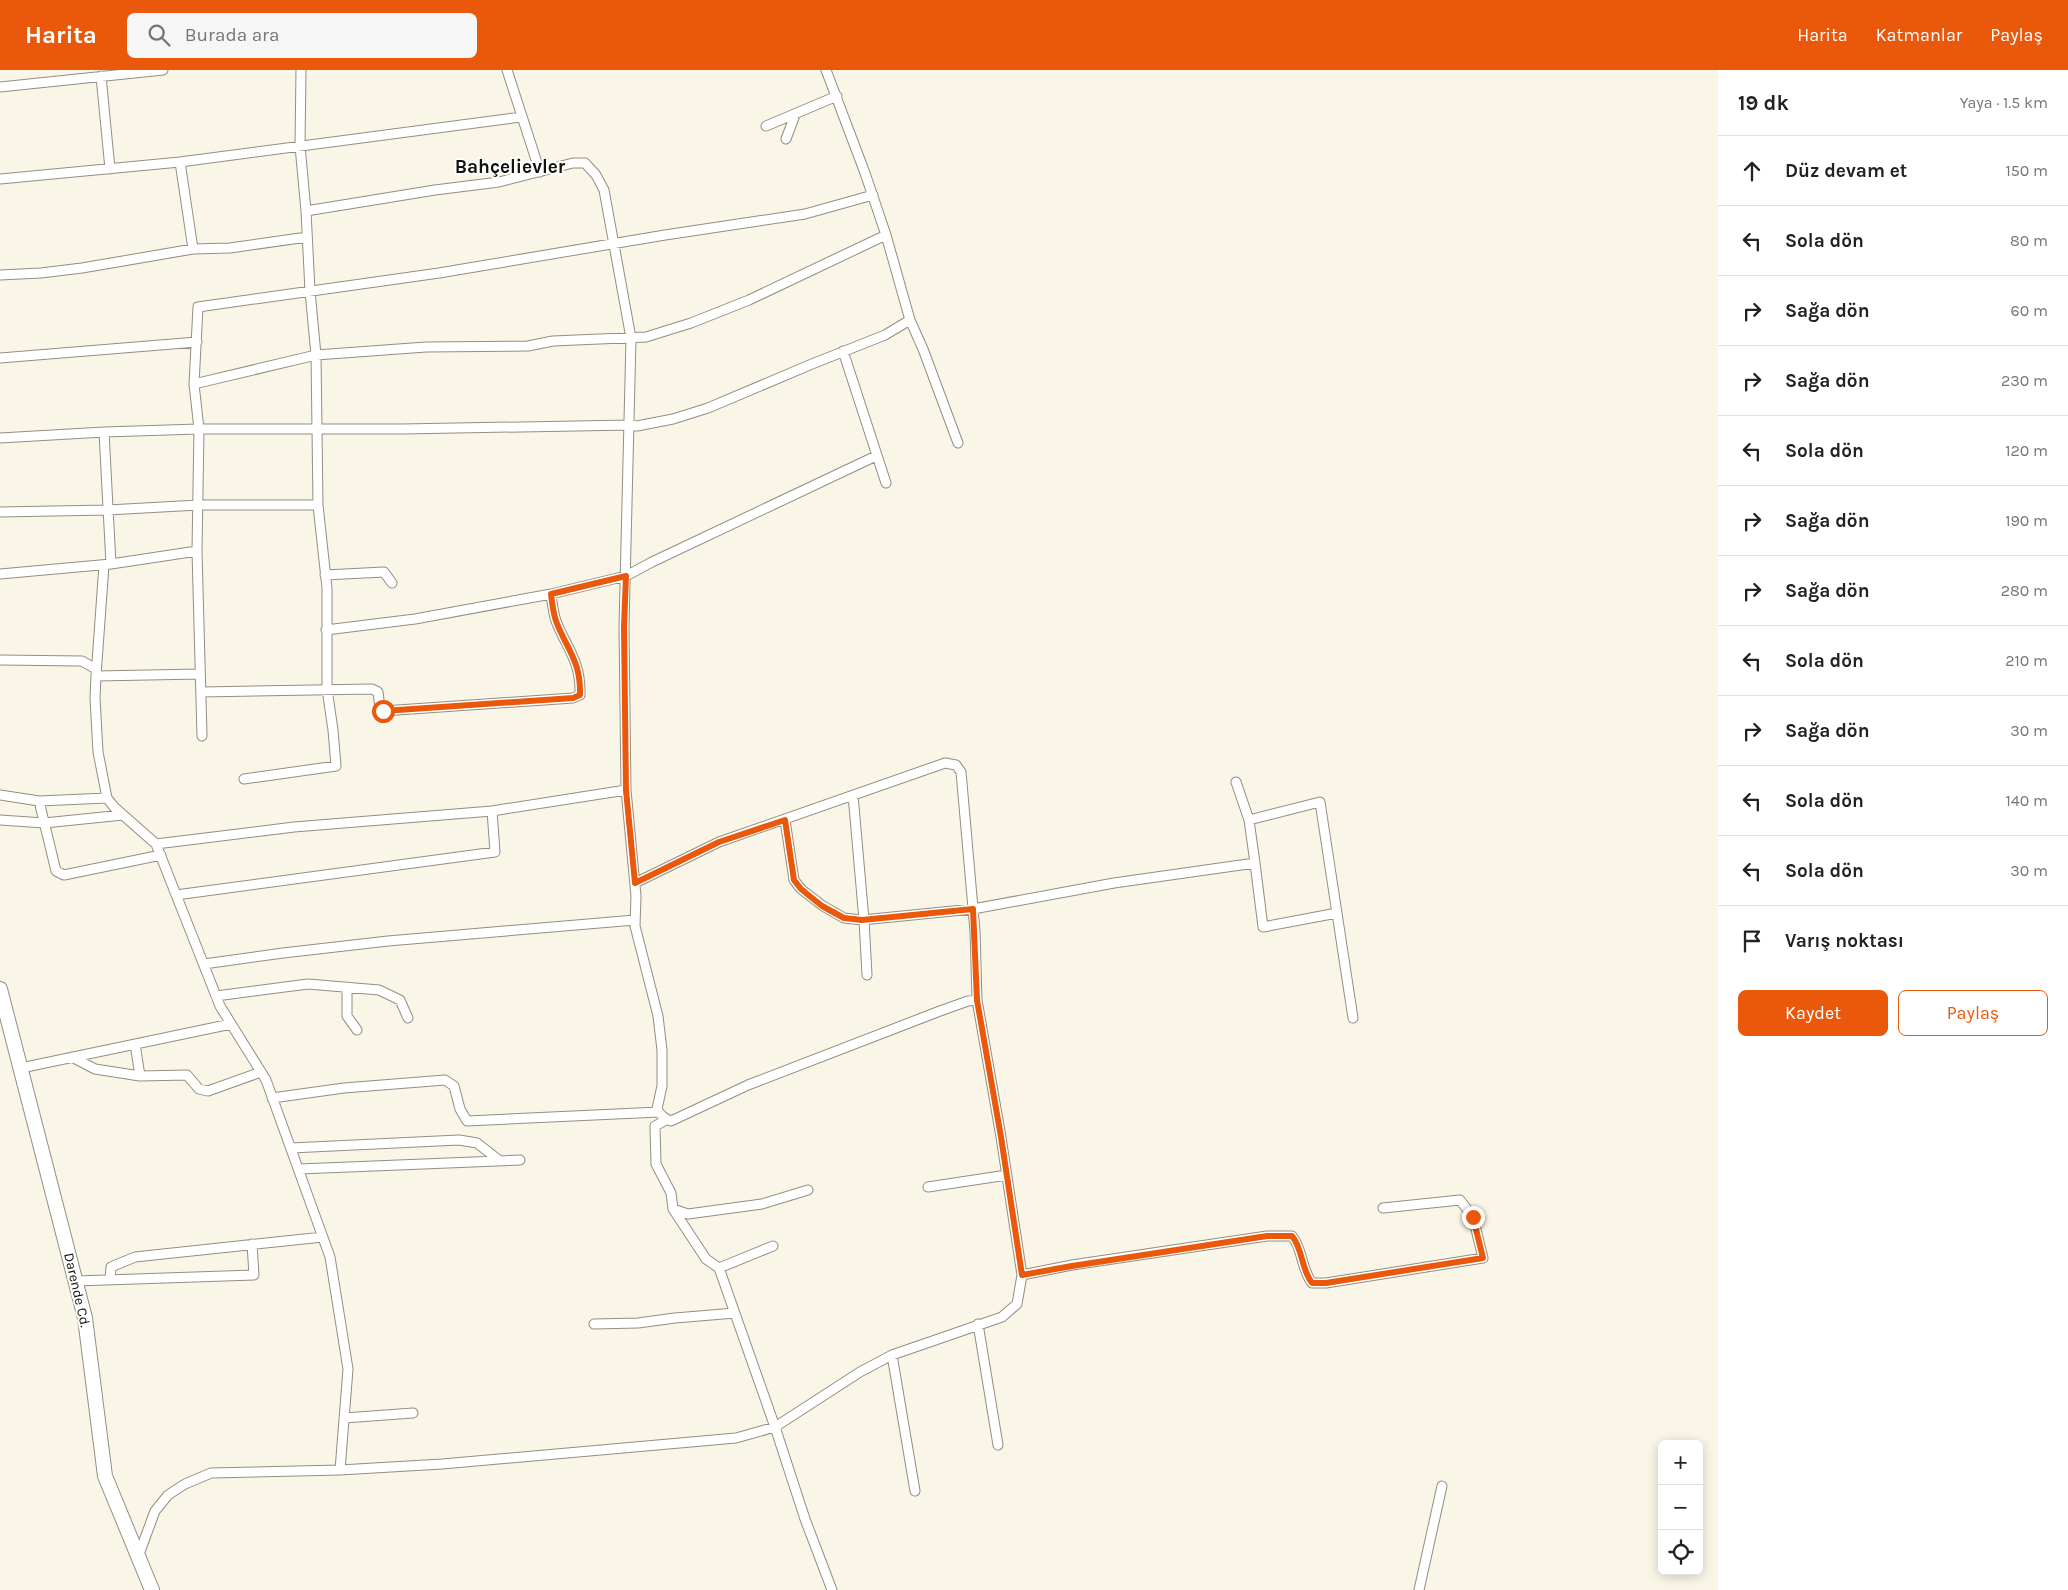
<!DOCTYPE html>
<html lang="tr">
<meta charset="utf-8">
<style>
body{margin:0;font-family:Karla,sans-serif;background:#f6f6f6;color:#222}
.controls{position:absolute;right:15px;bottom:15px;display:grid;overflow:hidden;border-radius:8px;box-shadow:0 2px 12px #0003}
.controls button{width:45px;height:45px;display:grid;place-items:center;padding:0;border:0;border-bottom:1px solid #e0e0e0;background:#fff;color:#222;font:25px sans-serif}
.stop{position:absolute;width:15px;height:15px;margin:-11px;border:4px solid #ea580c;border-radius:50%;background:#fff}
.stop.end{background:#ea580c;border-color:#fff;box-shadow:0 1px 5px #0008}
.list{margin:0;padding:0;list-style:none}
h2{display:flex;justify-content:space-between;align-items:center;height:65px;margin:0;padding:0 20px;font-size:21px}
h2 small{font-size:16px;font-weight:400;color:#767676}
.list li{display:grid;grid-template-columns:32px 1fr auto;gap:15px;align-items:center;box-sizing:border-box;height:70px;padding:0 20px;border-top:1px solid #e0e0e0}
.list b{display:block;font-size:19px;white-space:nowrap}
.list em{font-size:16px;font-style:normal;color:#767676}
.actions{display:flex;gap:10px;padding:15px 20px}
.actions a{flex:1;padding:11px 0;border:1px solid #ea580c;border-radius:8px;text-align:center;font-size:18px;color:#ea580c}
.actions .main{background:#ea580c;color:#fff}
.icon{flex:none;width:28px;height:28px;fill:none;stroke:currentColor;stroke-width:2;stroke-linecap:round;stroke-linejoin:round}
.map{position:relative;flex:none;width:1718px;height:1520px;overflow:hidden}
header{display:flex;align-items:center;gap:30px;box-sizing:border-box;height:70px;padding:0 25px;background:#ea580c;color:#fff}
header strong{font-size:24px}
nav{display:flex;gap:28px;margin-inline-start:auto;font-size:18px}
.search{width:350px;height:45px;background:#f6f6f6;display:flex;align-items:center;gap:12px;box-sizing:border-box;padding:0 18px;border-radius:8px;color:#767676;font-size:19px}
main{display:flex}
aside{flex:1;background:#fff}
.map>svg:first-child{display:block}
</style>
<header>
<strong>Harita</strong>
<div class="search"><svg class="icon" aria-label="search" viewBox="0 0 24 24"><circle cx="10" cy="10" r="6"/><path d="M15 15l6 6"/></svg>Burada ara</div>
<nav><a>Harita</a><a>Katmanlar</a><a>Paylaş</a></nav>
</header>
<main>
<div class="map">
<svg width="1718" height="1520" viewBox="0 0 1718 1520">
<rect width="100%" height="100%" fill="#f9f5e7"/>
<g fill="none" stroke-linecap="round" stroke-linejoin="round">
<defs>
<path id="street" d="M507,0l33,102
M101,6l9,93
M0,17l163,-17
M766,56l71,-30
M786,69l9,-24
M180,92l13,87
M0,109l180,-17 341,-45
M306,141l129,-21 64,-8 74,-19h12l11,12 8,15 27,148 -7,289 2,163 10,106 -1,30 23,90 4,34v36l-5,23c3,6 8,10 14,12l77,-36 192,-74 28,-10 9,-1
M0,205l41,-2 41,-5 111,-19 37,-1 77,-11
M910,250l13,29 35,94
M843,281l43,132
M0,288l197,-16
M194,314l122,-29 110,-8 102,-1 25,-5 93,-4 45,-14 58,-23 137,-65
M104,362l7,132
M0,368l104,-6 95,-3h203l228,-4 7,1 36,-7 35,-11 104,-44 73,-29 25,-15 -24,-85 -21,-62 -39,-103
M0,442l108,-2 90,-5h120
M0,504l111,-10 86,-13
M325,505l59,-3 8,11
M326,560l89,-11 136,-25 75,-18 26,-14 224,-106
M0,590l82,1 14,8
M200,604l-104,2 -1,22 3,54 9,46 7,9 42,37 64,162 46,74 64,177 18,112 -8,101
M96,606l8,-111
M201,622l171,-3 6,3 2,16 3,3 190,-13 7,-3c1,-34 -13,-46 -24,-74 -3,-9 -4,-19 -5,-27
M202,666l-5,-185 2,-122 -5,-45 4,-77 241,-34 226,-38 140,-21 68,-19
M244,709l92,-13 -3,-36 -6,-41v-101l-9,-83 -2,-150 -6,-64 -4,-80 -6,-65 1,-76
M1236,712l13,38 6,43
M0,725l39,6 68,-3
M853,725l11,125 3,55
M39,731l17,70 8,4 97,-20
M0,750l44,3 79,-8
M785,750l9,60 7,9 22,17 21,12 18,2 111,-11 141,-26 141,-20 8,64 74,-14
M1249,750l71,-18 33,216
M156,774l138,-17 198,-16 134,-21
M176,825l319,-43 -3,-41
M204,894l79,-11 105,-12 247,-21
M347,917v29l10,14
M216,926l92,-12 71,6 21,10 8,18
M135,974l5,32 47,-1 12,14 9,2 53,-19
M72,987l23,12 45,7
M21,998l210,-44
M272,1028l72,-10 101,-8 9,6 6,23 7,12 192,-9
M666,1050l-11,6 1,38 15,29 2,16 33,50 13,9 56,159 30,92 27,71
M291,1078l168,-8 18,3 23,18
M299,1099l221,-9
M928,1117l79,-12
M673,1139l15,5 74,-10 46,-14
M719,1198l54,-22
M1022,1205l50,-10 195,-29h25c11,13 9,33 20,47h14l157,-25 -10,-41 -13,-17 -77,8
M110,1209l1,-12 24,-10 188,-20
M76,1211l178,-6 -2,-31
M594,1254l44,-1 37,-5 60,-5
M978,1254l20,121
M892,1285l23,136
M344,1348l69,-5
M138,1487l17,-46 13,-16 17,-11 26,-11 129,-3 102,-6 294,-26 39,-11 85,-55 32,-17 110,-38 15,-13 5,-29 -21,-138 -24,-137 -2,-69 -14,-159 -5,-7 -11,-2 -226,79 -84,41
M1419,1520l23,-104"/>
<path id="secondary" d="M0,919l85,329 20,158 47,114"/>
</defs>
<use href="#street" stroke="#938e82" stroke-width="11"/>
<use href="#secondary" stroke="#938e82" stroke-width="16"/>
<use href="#street" stroke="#fff" stroke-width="9"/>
<use href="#secondary" stroke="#fff" stroke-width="14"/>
</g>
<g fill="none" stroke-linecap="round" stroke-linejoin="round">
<path stroke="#ea580c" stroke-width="6" d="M383,641l190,-13 7,-3c1,-34 -13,-45 -24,-74 -3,-9 -4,-19 -5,-27l75,-18 -2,50 2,164 9,93 84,-41 66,-22 9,60 7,9 21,17 22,12 18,2 111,-11 4,91 24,137 21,138 50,-9 195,-30h25c11,13 9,33 20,47h14l157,-25 -10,-41"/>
</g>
<g text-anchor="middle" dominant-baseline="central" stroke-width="4" stroke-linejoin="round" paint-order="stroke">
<g font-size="14" fill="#13110d" stroke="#fff">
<text transform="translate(77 1220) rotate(77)">Darende Cd.</text>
</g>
<g font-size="19" font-weight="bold" fill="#13110d" stroke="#fff">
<text x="510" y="97">Bahçelievler</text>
</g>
</g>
</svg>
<div class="controls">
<button>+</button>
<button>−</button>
<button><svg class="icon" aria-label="locate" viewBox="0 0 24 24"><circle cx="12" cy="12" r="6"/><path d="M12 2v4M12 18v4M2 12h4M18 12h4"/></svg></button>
</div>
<div class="stop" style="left:383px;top:641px"></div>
<div class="stop end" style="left:1473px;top:1147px"></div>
</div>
<aside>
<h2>19 dk<small>Yaya · 1.5 km</small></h2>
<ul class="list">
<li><svg class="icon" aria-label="ahead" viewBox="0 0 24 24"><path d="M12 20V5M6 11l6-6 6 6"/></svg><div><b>Düz devam et</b></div><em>150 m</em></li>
<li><svg class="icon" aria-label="left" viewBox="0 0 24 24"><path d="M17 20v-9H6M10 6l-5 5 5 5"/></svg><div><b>Sola dön</b></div><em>80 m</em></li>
<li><svg class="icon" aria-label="right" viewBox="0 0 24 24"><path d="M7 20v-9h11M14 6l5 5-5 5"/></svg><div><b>Sağa dön</b></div><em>60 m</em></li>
<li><svg class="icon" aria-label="right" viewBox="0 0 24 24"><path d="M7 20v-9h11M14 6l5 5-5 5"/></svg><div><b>Sağa dön</b></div><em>230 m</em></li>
<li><svg class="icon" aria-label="left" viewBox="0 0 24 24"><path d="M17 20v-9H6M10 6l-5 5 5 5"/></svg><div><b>Sola dön</b></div><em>120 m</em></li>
<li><svg class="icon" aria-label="right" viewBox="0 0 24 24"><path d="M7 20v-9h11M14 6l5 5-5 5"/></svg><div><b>Sağa dön</b></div><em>190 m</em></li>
<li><svg class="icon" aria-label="right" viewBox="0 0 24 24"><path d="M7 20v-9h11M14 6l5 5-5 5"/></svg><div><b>Sağa dön</b></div><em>280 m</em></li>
<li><svg class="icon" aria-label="left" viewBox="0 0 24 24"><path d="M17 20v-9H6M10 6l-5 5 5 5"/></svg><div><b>Sola dön</b></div><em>210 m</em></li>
<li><svg class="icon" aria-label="right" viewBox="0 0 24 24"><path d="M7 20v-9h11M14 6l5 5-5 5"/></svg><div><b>Sağa dön</b></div><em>30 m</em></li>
<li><svg class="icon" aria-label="left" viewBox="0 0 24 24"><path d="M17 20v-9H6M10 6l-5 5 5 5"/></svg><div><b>Sola dön</b></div><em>140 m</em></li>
<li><svg class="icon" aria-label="left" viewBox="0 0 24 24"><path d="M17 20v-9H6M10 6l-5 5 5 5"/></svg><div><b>Sola dön</b></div><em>30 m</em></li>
<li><svg class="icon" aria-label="arrive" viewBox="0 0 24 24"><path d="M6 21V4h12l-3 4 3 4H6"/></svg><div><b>Varış noktası</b></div></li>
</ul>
<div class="actions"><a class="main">Kaydet</a><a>Paylaş</a></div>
</aside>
</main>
